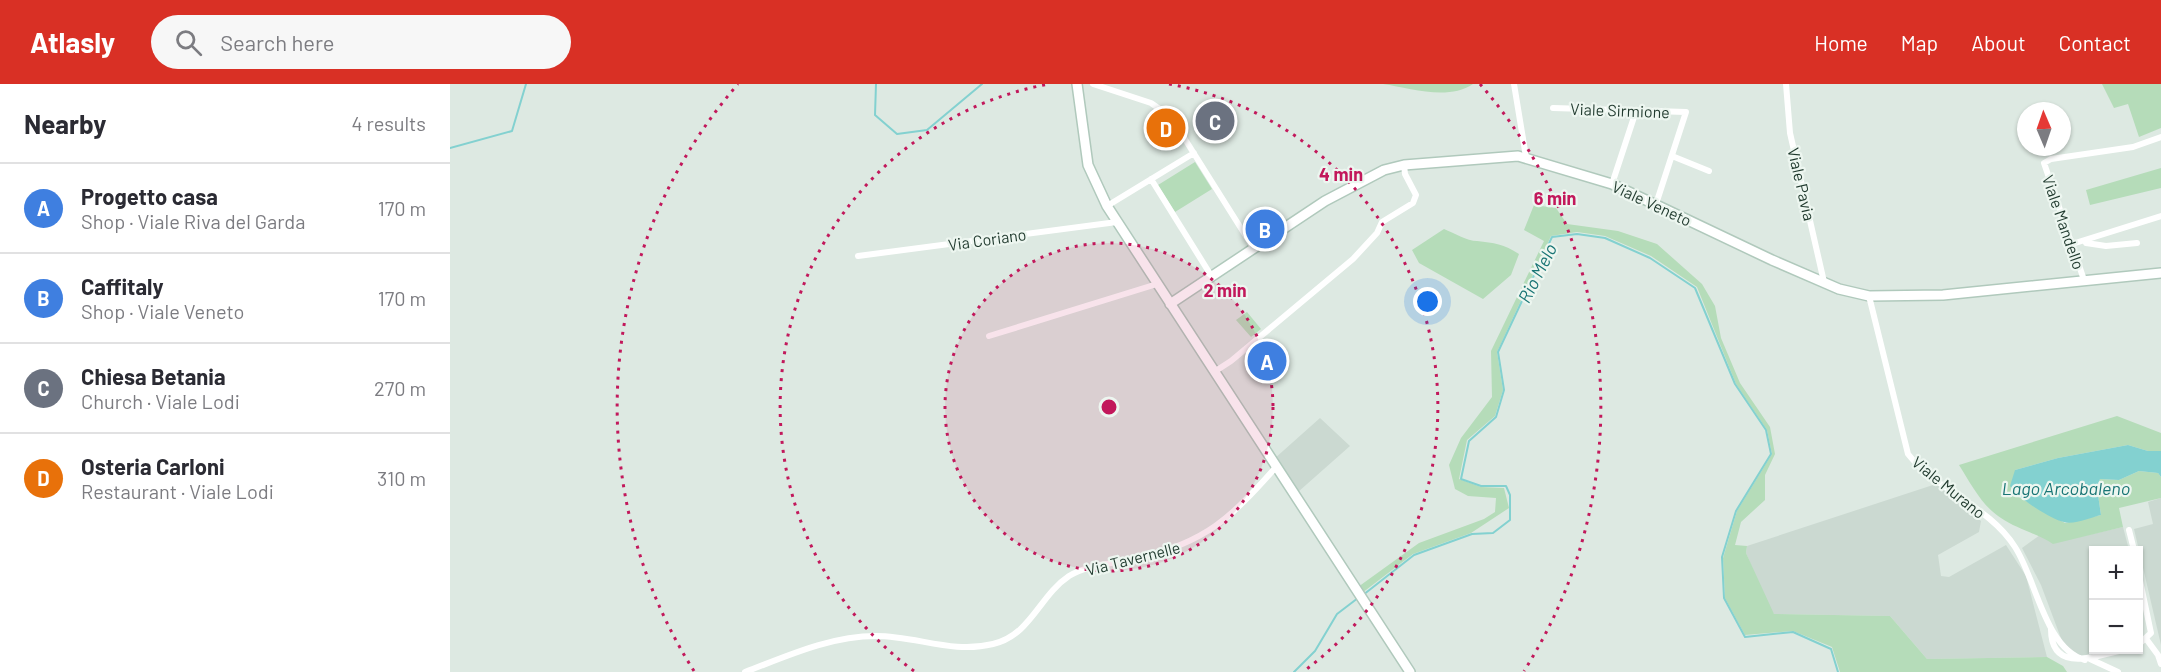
<!DOCTYPE html>
<meta charset="utf-8">
<style>
body{margin:0;font-family:Barlow,sans-serif;background:#f7f7f7;color:#2b2b33}
.controls{position:absolute;right:18px;bottom:18px;display:grid;overflow:hidden;border-radius:0px;box-shadow:0 2px 4px #0004}
.controls button{width:54px;height:54px;display:grid;place-items:center;padding:0;border:0;border-bottom:2px solid #e1e1e2;background:#fff;color:#2b2b33;font:30px sans-serif}
.compass{position:absolute;left:1567px;top:18px;width:54px;height:54px;border-radius:50%;background:#fff;box-shadow:0 2px 4px #0004;rotate:358deg}
.you{position:absolute;left:978px;top:218px;width:21px;height:21px;margin:-15px;border:4px solid #fff;border-radius:50%;background:#1a73e8;box-shadow:0 0 0 9px #1a73e833}
.badge{display:grid;place-items:center;width:39px;height:39px;border-radius:50%;background:#d93025;color:#fff;font-size:20px;font-weight:700}
.pin{position:absolute;translate:-50% -50%;border:3px solid #fff;box-shadow:0 2px 6px #0006}
.list{margin:0;padding:0;list-style:none}
h2{display:flex;justify-content:space-between;align-items:center;height:78px;margin:0;padding:0 24px;font-size:26px}
h2 small{font-size:20px;font-weight:400;color:#7c7c81}
.list li{display:grid;grid-template-columns:39px 1fr auto;gap:18px;align-items:center;box-sizing:border-box;height:90px;padding:0 24px;border-top:2px solid #e1e1e2}
.list b{display:block;font-size:22px;white-space:nowrap}
.list p{margin:0;font-size:20px;white-space:nowrap;color:#7c7c81}
.list em{font-size:20px;font-style:normal;color:#7c7c81}
.icon{flex:none;width:33px;height:33px;fill:none;stroke:currentColor;stroke-width:2;stroke-linecap:round;stroke-linejoin:round}
.map{position:relative;flex:none;width:1711px;height:588px;overflow:hidden}
header{display:flex;align-items:center;gap:36px;box-sizing:border-box;height:84px;padding:0 30px;background:#d93025;color:#fff}
header strong{font-size:28px}
nav{display:flex;gap:33px;margin-inline-start:auto;font-size:21px}
.search{width:420px;height:54px;background:#f7f7f7;display:flex;align-items:center;gap:15px;box-sizing:border-box;padding:0 21px;border-radius:33px;color:#7c7c81;font-size:22px}
main{display:flex}
aside{flex:1;background:#fff}
.map>svg:first-child{display:block}
</style>
<header>
<strong>Atlasly</strong>
<div class="search"><svg class="icon" aria-label="search" viewBox="0 0 24 24"><circle cx="10" cy="10" r="6"/><path d="M15 15l6 6"/></svg>Search here</div>
<nav><a>Home</a><a>Map</a><a>About</a><a>Contact</a></nav>
</header>
<main>
<aside>
<h2>Nearby<small>4 results</small></h2>
<ul class="list">
<li><span class="badge" style="background:#3f7fe0">A</span><div><b>Progetto casa</b><p>Shop · Viale Riva del Garda</p></div><em>170 m</em></li>
<li><span class="badge" style="background:#3f7fe0">B</span><div><b>Caffitaly</b><p>Shop · Viale Veneto</p></div><em>170 m</em></li>
<li><span class="badge" style="background:#6b7280">C</span><div><b>Chiesa Betania</b><p>Church · Viale Lodi</p></div><em>270 m</em></li>
<li><span class="badge" style="background:#e8710a">D</span><div><b>Osteria Carloni</b><p>Restaurant · Viale Lodi</p></div><em>310 m</em></li>
</ul>
</aside>
<div class="map">
<svg width="1711" height="588" viewBox="0 0 1711 588">
<rect width="100%" height="100%" fill="#dde9e2"/>
<path fill="#cbd9d1" d="M870,334l30,28 -52,46 -24,-33z
M1486,400l45,37 -2,11 -41,23 3,21 8,1 57,-32 20,31 21,81 -120,2 -37,-43 -116,-2 -4,-4 -24,-57 1,-7z
M1711,414v147l-27,-116 19,-5 -5,-22z
M1673,443l6,23h-35v100h14l-27,6 -7,-2 -12,-13 -21,-56 -19,-37 18,-13 13,8z"/>
<path fill="#b5dcb9" d="M933,0h90c-25,17 -63,4 -90,0z
M1652,0h59v44l-22,9 -11,-33 -14,4z
M745,78l17,27 -37,23 -17,-27z
M1711,84v20l-71,17 -4,-15z
M1084,121l22,3 11,16 51,7 39,13 45,40 13,22 6,32 19,45 30,44 5,27 -10,21v25l-24,22 -6,23 12,1 -1,7 28,61 116,2 37,43 120,-2 16,9 4,6h-227l-8,-25 -39,-16 -48,4 -20,-37 -2,-40 14,-47 35,-57 -5,-24 -31,-46 -39,-97 -46,-31 -46,-20 -28,-4 -26,4 -54,116 6,38 -8,26 -28,24 -8,39 22,8 23,1 5,20 -38,25 -58,21 -51,39 -4,-6 61,-44 65,-24 11,-7 1,-14 -28,-2 -13,-7 -6,-24 12,-27 31,-41 -1,-46 53,-110 -20,-11z
M994,145c10,4 23,12 33,12 17,2 27,3 42,13l-8,21 -28,24 -64,-36 -7,-13z
M797,228l14,17 -10,8 -15,-17z
M1667,332l44,17v18h-13l-20,-6 -70,13 -43,12 2,26 48,27 36,-8 -4,-27 3,-9 19,1 20,-9 19,2 3,4v21l-42,10 4,19 -70,17c-17,-11 -36,-15 -52,-26 -19,-12 -30,-34 -42,-53z"/>
<path fill="#83d1d0" d="M1678,361l20,6h13v26l-3,-4 -19,-2 -20,9 -19,-1 -3,9 4,27c-9,2 -27,10 -37,7 -14,-3 -46,-24 -54,-36l5,-16 43,-12z"/>
<g fill="none" stroke-linecap="round" stroke-linejoin="round">
<path stroke="#83d1d0" stroke-width="2" d="M426,0l-1,31 22,19 30,-4 55,-46
M0,64l62,-17 14,-47
M913,511l51,-40 58,-21 21,-1 17,-13v-25l-4,-9h-25l-20,-7 8,-38 27,-24 8,-27 -6,-38 54,-115 25,-3 28,4 45,20 45,30 40,96 31,46 5,24 -35,57 -14,46 2,41 21,39 48,-5 38,17 7,23
M844,588l21,-21 22,-37 21,-16"/>
<defs>
<path id="secondary" d="M627,0l11,81 19,41 303,466
M720,220l155,-103 59,-31 20,-5 114,-9 94,28 160,76 67,29 30,7 74,-1 218,-22"/>
</defs>
<use href="#secondary" stroke="#b0c9bc" stroke-width="12"/>
<path stroke="#fff" stroke-width="6" d="M643,0l58,19 20,14 83,132
M1064,0l12,73
M1336,0l4,49 34,149
M1103,24l133,4 -30,92
M1222,72l37,15
M701,95l61,98
M1162,100l24,-73
M657,122l87,-53
M1635,156l1,3 20,3 31,-3
M1622,160l89,-28
M408,172l259,-34
M1634,196l-40,-117 7,-4 82,-12 28,-10
M1419,212l39,158c29,37 81,52 107,93 21,32 30,102 70,113
M539,252l168,-52
M764,288l17,-11 122,-102 24,-26 5,-11 31,-19 3,-8 -11,-21 -1,-9
M1679,446l5,20
M1688,487l13,62 -13,12
M1601,545c0,43 40,29 72,21
M1697,556l11,15 3,9
M1640,575l28,13
M295,588c42,-16 85,-36 131,-36 41,0 76,18 117,8 38,-9 46,-48 76,-68 22,-13 46,-12 70,-18 67,-16 92,-40 137,-91"/>
<use href="#secondary" stroke="#fff" stroke-width="9"/>
</g>
<circle cx="659" cy="323" r="164" fill="#c2185b" fill-opacity=".12"/>
<g fill="none" stroke="#c2185b" stroke-width="3" stroke-dasharray="3 6">
<circle cx="659" cy="323" r="164"/>
<path d="M464 587A328 328 0 0 1 599 0M719 0A328 328 0 0 1 854 587"/>
<path d="M244 587A492 492 0 0 1 288 0M1030 0A492 492 0 0 1 1074 587"/>
</g>
<g text-anchor="middle" dominant-baseline="central" stroke-width="4.5" stroke-linejoin="round" paint-order="stroke">
<g font-size="16" fill="#1f392d" stroke="#edf6f0">
<text transform="translate(1170 26) rotate(2)">Viale Sirmione</text>
<text transform="translate(1352 100) rotate(77)">Viale Pavia</text>
<text transform="translate(1202 119) rotate(25)">Viale Veneto</text>
<text transform="translate(1614 138) rotate(71)">Viale Mandello</text>
<text transform="translate(537 155) rotate(-8)">Via Coriano</text>
<text transform="translate(1499 403) rotate(39)">Viale Murano</text>
<text transform="translate(683 474) rotate(-14)">Via Tavernelle</text>
</g>
<g font-size="18" font-style="italic" fill="#197575" stroke="#edf6f0">
<text transform="translate(1087 189) rotate(-63)">Rio Melo</text>
<text x="1616" y="404">Lago Arcobaleno</text>
</g>
</g>
<circle cx="659" cy="323" r="9" fill="#c2185b" stroke="#edf6f0" stroke-width="3"/>
<g font-size="18" text-anchor="middle" font-weight="bold" fill="#c2185b" stroke="#edf6f0" stroke-width="4.5" stroke-linejoin="round" paint-order="stroke">
<text x="891" y="97">4 min</text>
<text x="1105" y="121">6 min</text>
<text x="775" y="213">2 min</text>
</g>
</svg>
<div class="controls">
<button>+</button>
<button>−</button>
</div>
<svg class="compass" viewBox="-18 -18 36 36"><path d="M0-13l5 13h-10z" fill="#e53935"/><path d="M0 13l5-13h-10z" fill="#7c7c81"/></svg>
<div class="you"></div>
<div class="pin badge" style="left:817px;top:277px;background:#3f7fe0">A</div>
<div class="pin badge" style="left:815px;top:145px;background:#3f7fe0">B</div>
<div class="pin badge" style="left:765px;top:37px;background:#6b7280">C</div>
<div class="pin badge" style="left:716px;top:44px;background:#e8710a">D</div>
</div>
</main>
